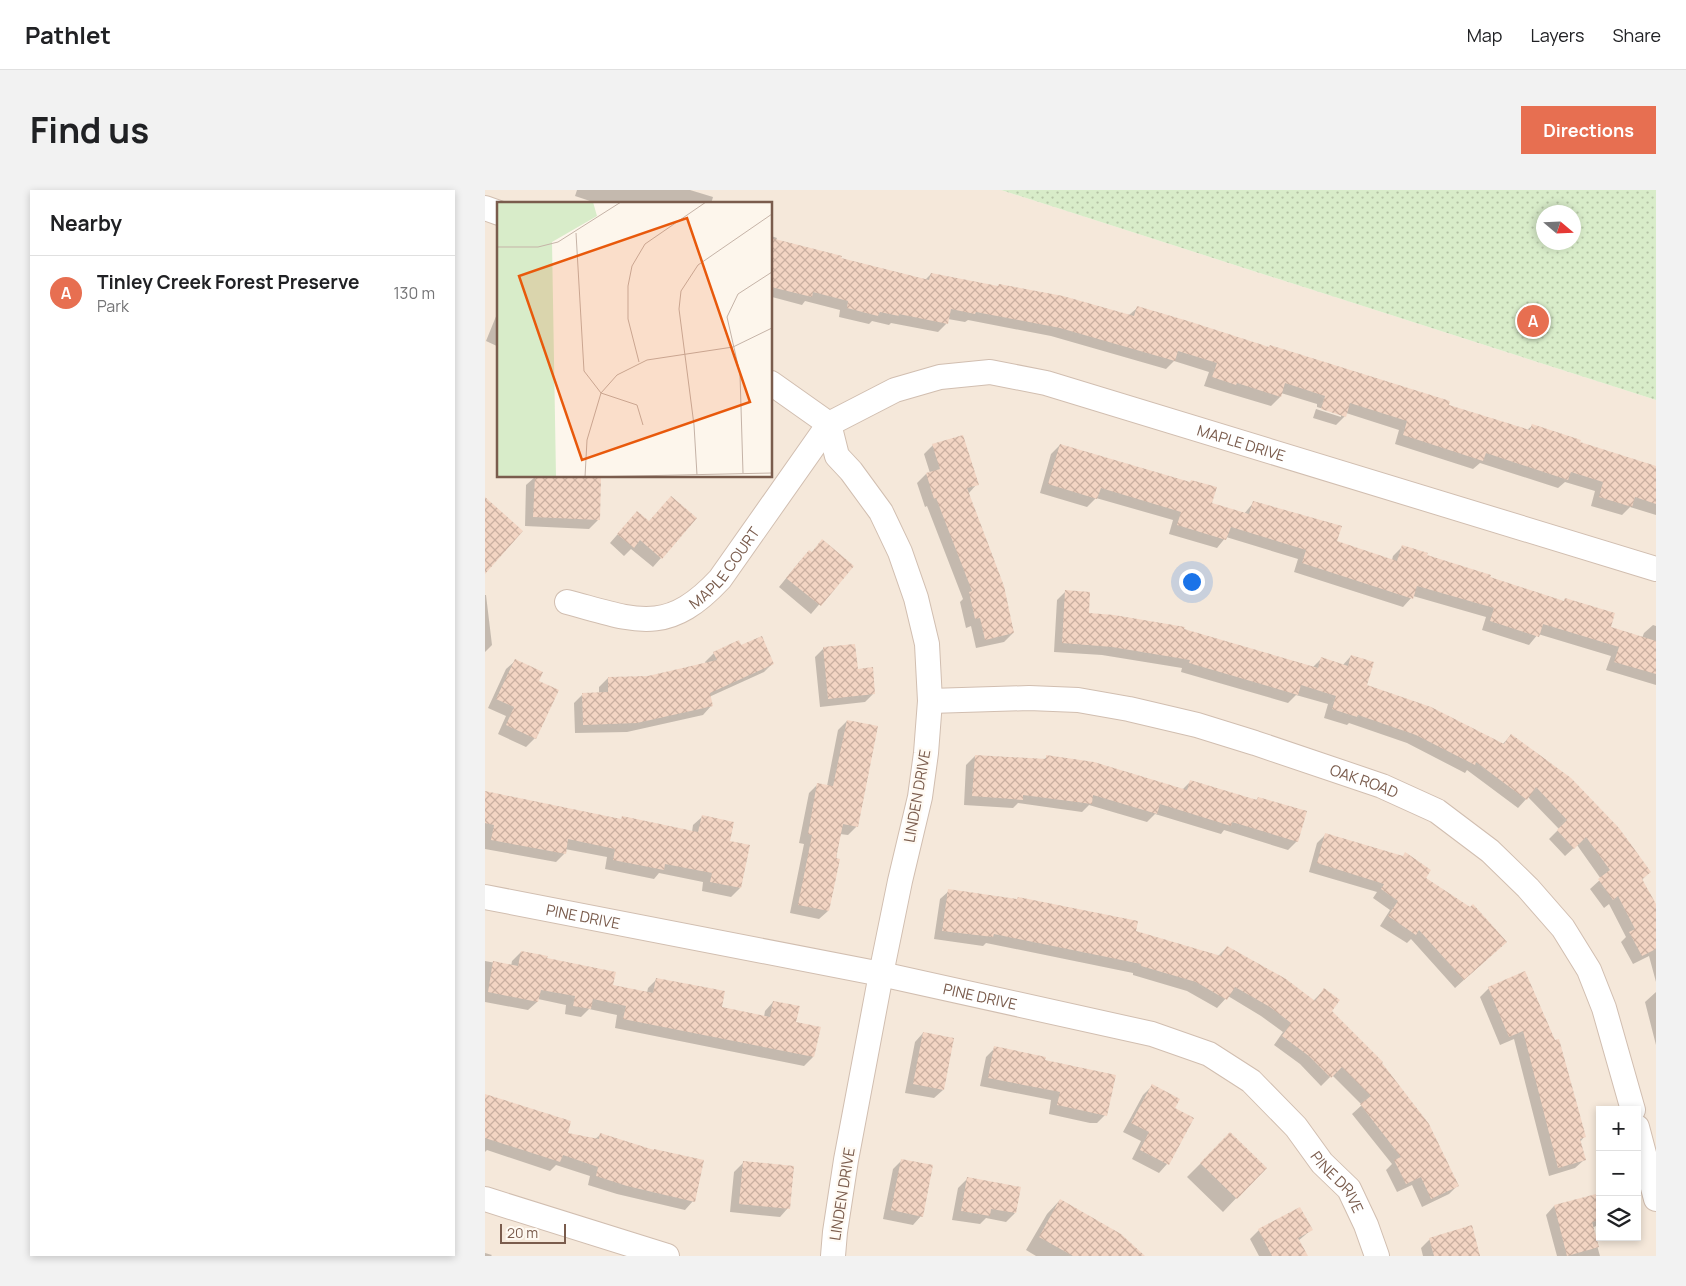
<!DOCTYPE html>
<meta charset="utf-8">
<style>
body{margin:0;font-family:Manrope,sans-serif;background:#f2f2f2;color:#202124}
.controls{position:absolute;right:15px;bottom:15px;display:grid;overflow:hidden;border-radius:0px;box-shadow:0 2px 8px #0003}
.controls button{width:45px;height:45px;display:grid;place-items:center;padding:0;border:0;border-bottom:1px solid #e0e0e0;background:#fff;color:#202124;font:25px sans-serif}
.compass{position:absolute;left:1051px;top:15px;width:45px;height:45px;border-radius:50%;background:#fff;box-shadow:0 2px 8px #0003;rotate:109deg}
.scale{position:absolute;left:15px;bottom:12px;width:66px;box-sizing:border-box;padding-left:5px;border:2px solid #7a5c4d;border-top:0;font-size:14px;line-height:18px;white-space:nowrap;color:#7a5c4d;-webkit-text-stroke:4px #fffaf3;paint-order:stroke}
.you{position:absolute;left:706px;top:391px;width:18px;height:18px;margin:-12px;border:4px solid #fff;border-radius:50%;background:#1a73e8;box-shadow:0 0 0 8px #1a73e833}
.badge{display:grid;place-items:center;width:32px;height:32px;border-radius:50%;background:#e76f51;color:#fff;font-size:16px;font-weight:700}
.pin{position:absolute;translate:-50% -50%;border:2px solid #fff;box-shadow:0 1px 5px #0006}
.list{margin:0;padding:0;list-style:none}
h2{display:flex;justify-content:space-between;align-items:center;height:65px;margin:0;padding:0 20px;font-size:21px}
h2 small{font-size:16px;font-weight:400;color:#757577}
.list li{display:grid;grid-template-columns:32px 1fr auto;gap:15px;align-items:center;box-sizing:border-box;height:75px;padding:0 20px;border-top:1px solid #e0e0e0}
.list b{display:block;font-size:19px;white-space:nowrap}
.list p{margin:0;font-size:16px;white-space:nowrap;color:#757577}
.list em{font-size:16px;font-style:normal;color:#757577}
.icon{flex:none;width:28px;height:28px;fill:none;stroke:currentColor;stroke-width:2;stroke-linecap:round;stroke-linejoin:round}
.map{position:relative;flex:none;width:1171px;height:1066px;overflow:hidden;border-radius:0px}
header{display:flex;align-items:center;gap:30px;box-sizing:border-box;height:70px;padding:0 25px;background:#fff;border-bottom:1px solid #e0e0e0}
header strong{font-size:24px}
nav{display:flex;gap:28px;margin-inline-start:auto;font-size:18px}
.intro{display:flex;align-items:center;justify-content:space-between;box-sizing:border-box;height:120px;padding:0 30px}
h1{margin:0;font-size:35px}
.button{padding:12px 22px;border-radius:0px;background:#e76f51;color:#fff;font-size:18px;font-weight:700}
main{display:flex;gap:30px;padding:0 30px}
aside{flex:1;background:#fff;border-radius:0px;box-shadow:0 2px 8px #0003}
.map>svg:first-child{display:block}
</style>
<header>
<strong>Pathlet</strong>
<nav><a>Map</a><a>Layers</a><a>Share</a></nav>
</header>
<div class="intro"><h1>Find us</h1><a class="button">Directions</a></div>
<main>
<aside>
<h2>Nearby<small></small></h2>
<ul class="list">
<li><span class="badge">A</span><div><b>Tinley Creek Forest Preserve</b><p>Park</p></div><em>130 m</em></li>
</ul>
</aside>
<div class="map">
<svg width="1171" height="1066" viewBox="0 0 1171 1066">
<defs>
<pattern id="park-dots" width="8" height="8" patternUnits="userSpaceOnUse" patternTransform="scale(1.25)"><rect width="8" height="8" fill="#d8ecc9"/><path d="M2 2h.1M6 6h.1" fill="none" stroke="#b4c2a5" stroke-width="1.8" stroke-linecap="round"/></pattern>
<pattern id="building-cross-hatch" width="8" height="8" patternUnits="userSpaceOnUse" patternTransform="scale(1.25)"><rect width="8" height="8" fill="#f3d5c3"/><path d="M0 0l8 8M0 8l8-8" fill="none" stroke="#cab0a1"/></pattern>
</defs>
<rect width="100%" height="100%" fill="#fdf6ec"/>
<path fill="#f5e8da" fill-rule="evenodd" d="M0,0h516l655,210v856h-1171zM14,14h272v272h-272zM1115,920h37v127h-37z"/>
<path fill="url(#park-dots)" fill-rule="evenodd" d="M516,0h655v210zM1058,22h30v30h-30z"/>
<path fill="#0003" d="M92,0h113l23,7 -2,7h-98l-5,-2 -1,2h-8l-24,-8z
M286,46l6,2 -1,2 64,19 85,21 6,-6 198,41 8,-7 390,122 5,-4 47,17 77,24v48l-26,-8 -8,8 -31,-9 4,-15 -30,-9 -7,6 -78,-25 -7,6 -78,-25 4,-14 -53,-17 -1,3 -9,9 -23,-7 3,-9 25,8v-3l-24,-7v-3l-36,-11 -1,4 -9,9 -67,-20 5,-14 -35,-11 -8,8 -115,-33 -83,-16 -3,2 -17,-3 -1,4 -9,9 -47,-9 -2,2 -17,-4 -3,3 -30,-7 1,-7 -35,-9 -3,4 -30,-8 1,-5 -2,-1z
M14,119v38l-13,-6z
M448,255l44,39 -9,10 45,139 -9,9 -28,6 -5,-22 -5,2 -6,-26 3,-3 -36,-93 -2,1 -8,-24 9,-9 4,-1 -6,-19z
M575,255l150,59 34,10 9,-11 82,39 57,18 1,-4 9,-9 86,31 121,50 33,10 2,-5 9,-8 3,1v59l-50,-15 5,-14 -73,-22 -9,11 -47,-15 4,-13 -73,-21 -10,11 -109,-35 4,-13 -72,-22 -9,11 -48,-14 4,-14 -77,-22 -9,9 -47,-14 11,-39z
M50,287l63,43 -9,9 -64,-3 1,-41z
M152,322l11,10 13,36 -8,9 -22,-18 -7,7 -14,-13z
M337,351l30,25 -41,48 -32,-27 21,-26 11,-8z
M581,401l21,24 96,15 130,37 8,-8 21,7 9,-10 14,29 137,60 9,-10 138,137 -7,8 14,27v75l-7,-26 -16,8 -12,-22 5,-5 -17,-33 -5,4 -14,-19 11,-10 -24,-34 -12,11 -16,-17 10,-10 -31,-32 -10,11 -51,-38 -2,3 -58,-30 -58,-20 -2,2 -23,-7 4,-14 -32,-9 -8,8 -107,-31 1,-4 -80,-13 -48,-3 3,-52z
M0,405h1l6,50 -7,7z
M256,457l32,16 -9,9 -55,25 2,9 -8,9 -76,17 -52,1 -1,-30 9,-9h16v-7l9,-9 40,-1 58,-13 -1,-2 9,-9z
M339,458l33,22 17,23 -9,9 -45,5 -5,-50z
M30,471l22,20 -2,57 -9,9 -28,-13 8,-18 -18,-8 18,-39z
M362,531l10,105 -9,9 -8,-1 -12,77 -9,8 -29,-6 14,-69 -5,-1 10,-50 9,-9 9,2 11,-56z
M490,566l68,4 4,-3 135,33 8,-8 65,19 3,-3 39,43 -9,9 -64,-20 -3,4 -66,-20 -8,8 -58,-17 -7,7 -64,-9 -5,5 -49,-3 2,-40z
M0,602l135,28 2,-2 70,14 1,-7 9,-8 27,25 20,4 -9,42 -9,9 -29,-6 1,-9 -44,-9 -5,6 -49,-10 2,-12 -42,-8v4l-9,9 -71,-13z
M841,644l99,44 45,30 26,43 -41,37 -44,-49 -4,4 -27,-17 10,-16 -17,-12 4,-6 -68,-20 8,-29z
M464,701l185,41 84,24 9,-9 86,54 11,-11 7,21 127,174 -9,9 -27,13 -10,-22 -15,7 -11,-22 6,-6 -40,-50 10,-9 -30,-30 -11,11 -21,-22 -26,-19 9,-13 -22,-16 -33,-20 -11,12 -30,-17 -54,-16v-2l-147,-30 -3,3 -49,-7 6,-40z
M36,762l25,7 66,27 35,7 1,-5 9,-9 64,28 43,10 1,-6 8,-9 22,21 18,34 -9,9 -189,-38 2,-13 -28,-6 -8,8 -16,-3 1,-9 -28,-6 -1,3 -9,8 -43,-8v-41l26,5 1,-5z
M1039,783l60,164 -4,5 4,18 -9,8 -26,8 -35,-137 -14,6 -20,-48 9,-9z
M1171,802v53l-11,-43z
M438,843l20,57 -9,8 -29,-5 10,-51z
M510,858l48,13 63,53 -9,9h-7l-41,-9 2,-14 -71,-14 6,-29z
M667,896l21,22 -6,56 -8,9 -27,-14 9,-18 -18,-9 20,-37z
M0,905l82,39 28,5 5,-4 93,66 -8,9 -68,-16 -29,-9 2,-9 -34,-11 -6,6 -63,-21 -2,2z
M745,944l35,34 -42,44 -36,-35z
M417,970l19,56 -8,9 -30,-6 10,-50z
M258,973l45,45 -8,9 -50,-5 4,-40z
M482,989l48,34 -9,9 -20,-4 -6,6 -28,-4 6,-32z
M1115,1007v27l-8,4 8,28h-43l-11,-41 8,-9z
M575,1010l83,56h-107l-10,-6 21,-36z
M774,1040h52l-13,11 8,15h-47l-9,-17z
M945,1049l49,17h-56l-2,-8z
M0,1063l7,2 -1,1h-6z"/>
<path fill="url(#building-cross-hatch)" d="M286,48l71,18 -1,2 88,22 2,-7 67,13 1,-2 64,12 71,20 3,-10 51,15 81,26 1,-2 180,56 -1,4 81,25 2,-6 49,16 -1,2 76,24v38l-21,-7 -3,10 -33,-10 4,-15 -32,-10 -3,8 -82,-27 -3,8 -80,-26 4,-14 -57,-18 -4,14 -25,-8 4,-13 -40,-13 -4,14 -44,-14 -1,2 -24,-8 5,-14 -39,-12 -3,10 -115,-33 -84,-16 -1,2 -24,-5 -3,15 -49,-10v2l-19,-4 -2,4 -31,-8 1,-7 -35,-9 -1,5 -41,-10z
M478,245l16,50 -12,3 37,98 10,47 -29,7 -5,-22 -5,1 -6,-27 3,-1 -36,-93 -2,1 -8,-26 14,-4 -8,-25z
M575,254l130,38 1,-2 26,7 -5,16 37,11 4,-13 89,25 -5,15 60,20 5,-16 26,8 -1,2 64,20 -1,2 74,24 1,-3 50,15 -4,14 45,14v33l-42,-12 5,-15 -76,-23 -4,13 -49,-16 4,-13 -77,-22 -4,13 -111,-36 4,-13 -75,-23 -5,13 -49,-15 4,-13 -80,-24 -4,11 -49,-15z
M50,286l66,2 -1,42 -67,-3z
M186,306l26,22 -35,41 -22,-19 -6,8 -17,-14 20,-23 12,10z
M0,307l38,34 -38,43z
M337,349l32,27 -33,40 -35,-28 23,-28 3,2z
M580,400l25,2 -1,21 25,2 71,12 -1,2 134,39 3,-11 27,9 3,-11 23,7 -7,23 64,22 73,37 7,-10 60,44 48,50 32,44 -9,7 14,25v45l-14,7 -13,-24 6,-3 -17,-33 -5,4 -15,-21 12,-9 -24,-33 -12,12 -17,-19 10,-10 -31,-33 -9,13 -51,-38 -1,3 -59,-30 -58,-20 -1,2 -25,-8 4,-13 -35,-11 -3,10 -109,-32 1,-3 -78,-13 -50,-4z
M277,446l12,28 -64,29 3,13 -76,17 -54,2 -1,-32 26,-1v-15l40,-1 69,-16 -4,-8 26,-12 2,5z
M370,454l3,25 15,-2 2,27 -47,5 -5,-52z
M30,469l28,13 -4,9 20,9 -23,49 -30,-14 8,-18 -18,-8z
M362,530l31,6 -20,101 -15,-3 -7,34 4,1 -11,52 -31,-6 14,-70 -4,-1 9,-51 16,3z
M490,565l71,4v-4l48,7 93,28 3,-10 67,20 1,-3 49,14 -9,31 -66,-20 -1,4 -71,-22 -3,10 -64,-19 -1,9 -69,-9v5l-51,-4z
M0,601l136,28 1,-3 76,16 4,-17 32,7 -4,19 20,4 -9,43 -31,-6 2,-9 -47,-9 -1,6 -51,-10 2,-11 -47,-10 -2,15 -75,-14 3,-15 -9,-2z
M840,643l78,23 2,-4 26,18 -5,8 44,29 3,-3 34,38 -43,38 -45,-50 -3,5 -28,-19 10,-15 -17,-12 3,-5 -67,-21z
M463,699l69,10 1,-2 120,24 -2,10 85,25 6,-10 59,33 29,22 9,-13 16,12 -8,11 51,51 -1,1 47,61 30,62 -28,13 -10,-22 -15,7 -12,-24 7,-3 -41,-53 11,-8 -29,-29 -11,11 -22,-22 -27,-20 9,-13 -21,-16 -35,-20 -8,13 -31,-18 -55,-16v-2l-147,-30 -1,3 -51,-6z
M36,761l27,5 -1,2 69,14 -3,13 40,8 3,-15 43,8 26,5 -3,16 48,10 3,-16 27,5 -4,16 25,5 -7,30 -191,-38 3,-13 -33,-7 -2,10 -18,-3 2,-10 -34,-6 -3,12 -50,-10 5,-31 25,5z
M1040,781l30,69 4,-1 27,98 -6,2 6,21 -28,8 -35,-137 -14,6 -21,-50z
M438,842l31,6 -10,52 -31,-6z
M509,856l52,11 -1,3 71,15 -9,41 -50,-11 3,-13 -72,-14z
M667,894l28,15 -5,9 19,10 -25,47 -29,-15 9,-18 -18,-9z
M0,904l86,27 -3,12 31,6 1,-6 54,17v-1l50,11 -9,42 -68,-16 -31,-10 2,-9 -35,-12 -3,7 -75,-24z
M745,942l37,36 -30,31 -37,-36z
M416,969l32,6 -10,52 -32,-7z
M258,971l51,5 -4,43 -51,-5z
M482,987l54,10 -5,26 -25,-4 -1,7 -29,-5z
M1115,1003v27l-8,2 7,25 -32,9 -13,-51z
M575,1009l61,35 24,22h-72l-34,-19z
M815,1017l13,23 -15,8 10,18h-36l-14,-27z
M987,1035l8,31h-46l-5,-18z"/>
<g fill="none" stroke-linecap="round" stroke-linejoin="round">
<defs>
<g id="minor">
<path d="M0,18l14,5"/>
<path d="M286,193l58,41 8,32 14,15 30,41 19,40 16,46 11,46 3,57 -4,52 -6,44 -20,84 -19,93 -35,186 -11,72 -2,24"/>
<path id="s1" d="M82,412c68,18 99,35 153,-23l109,-155 66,-34 45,-13 50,-5 56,11 610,186"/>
<path id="s2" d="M445,511l99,-3 49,2 51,9 68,16 58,18 127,43 55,25 53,40 38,37 35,40 26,42 15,38 29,102"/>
<path id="s3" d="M0,707l396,77 271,60 57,20 42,27 45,46 26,36 27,26 17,36 11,31"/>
<path d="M1152,937l19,72"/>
<path d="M0,1009l182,57"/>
</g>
</defs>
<use href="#minor" stroke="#d1beb0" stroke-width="26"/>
<use href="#minor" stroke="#fff" stroke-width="24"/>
</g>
<g text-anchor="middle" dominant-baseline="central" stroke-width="4.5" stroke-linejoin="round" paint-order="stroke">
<g font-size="15" fill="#7a5c4d" stroke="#fffaf3">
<text stroke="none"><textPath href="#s1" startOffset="790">MAPLE DRIVE</textPath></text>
<text stroke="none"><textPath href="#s1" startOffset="179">MAPLE COURT</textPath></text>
<text stroke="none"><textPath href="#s2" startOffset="446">OAK ROAD</textPath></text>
<text transform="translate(432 606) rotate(-80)">LINDEN DRIVE</text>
<text stroke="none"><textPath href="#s3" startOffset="100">PINE DRIVE</textPath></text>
<text stroke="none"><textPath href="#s3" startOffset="505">PINE DRIVE</textPath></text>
<text stroke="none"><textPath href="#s3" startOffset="925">PINE DRIVE</textPath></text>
<text transform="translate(357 1004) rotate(-81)">LINDEN DRIVE</text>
</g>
</g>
<g transform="translate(12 12)">
<rect width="275" height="275" fill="#fdf6ec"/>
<path d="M0,0h96l4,14 -45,26 4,235h-59z" fill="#d8ecc9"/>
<path fill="none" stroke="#c5b3a7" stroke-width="1" d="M79,31l8,138 17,22 36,12 6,20M0,45h41l20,-5 63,-40M142,160l-11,-43v-33l4,-20 13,-22 61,-42M246,271l-3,-99 -13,-57 11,-23 34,-22M200,273l-3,-50 -15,-116 2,-18 17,-26 74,-51M88,275l2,-37 14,-47 16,-18 30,-15 86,-13 39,-19M90,275l185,-4"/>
<path fill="#e8590c" fill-opacity="0.15" stroke="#e8590c" stroke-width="2.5" d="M190,16l63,184 -168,58 -63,-184z"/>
<rect width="275" height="275" fill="none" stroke="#7a5c4d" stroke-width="2.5"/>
</g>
</svg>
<div class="controls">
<button>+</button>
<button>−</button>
<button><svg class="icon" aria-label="layers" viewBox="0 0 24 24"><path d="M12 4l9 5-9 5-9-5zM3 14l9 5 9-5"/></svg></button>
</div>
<svg class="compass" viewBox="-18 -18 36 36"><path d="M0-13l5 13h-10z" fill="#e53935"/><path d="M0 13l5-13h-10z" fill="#757577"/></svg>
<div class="scale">20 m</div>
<div class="you"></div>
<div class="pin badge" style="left:1048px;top:131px">A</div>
</div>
</main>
